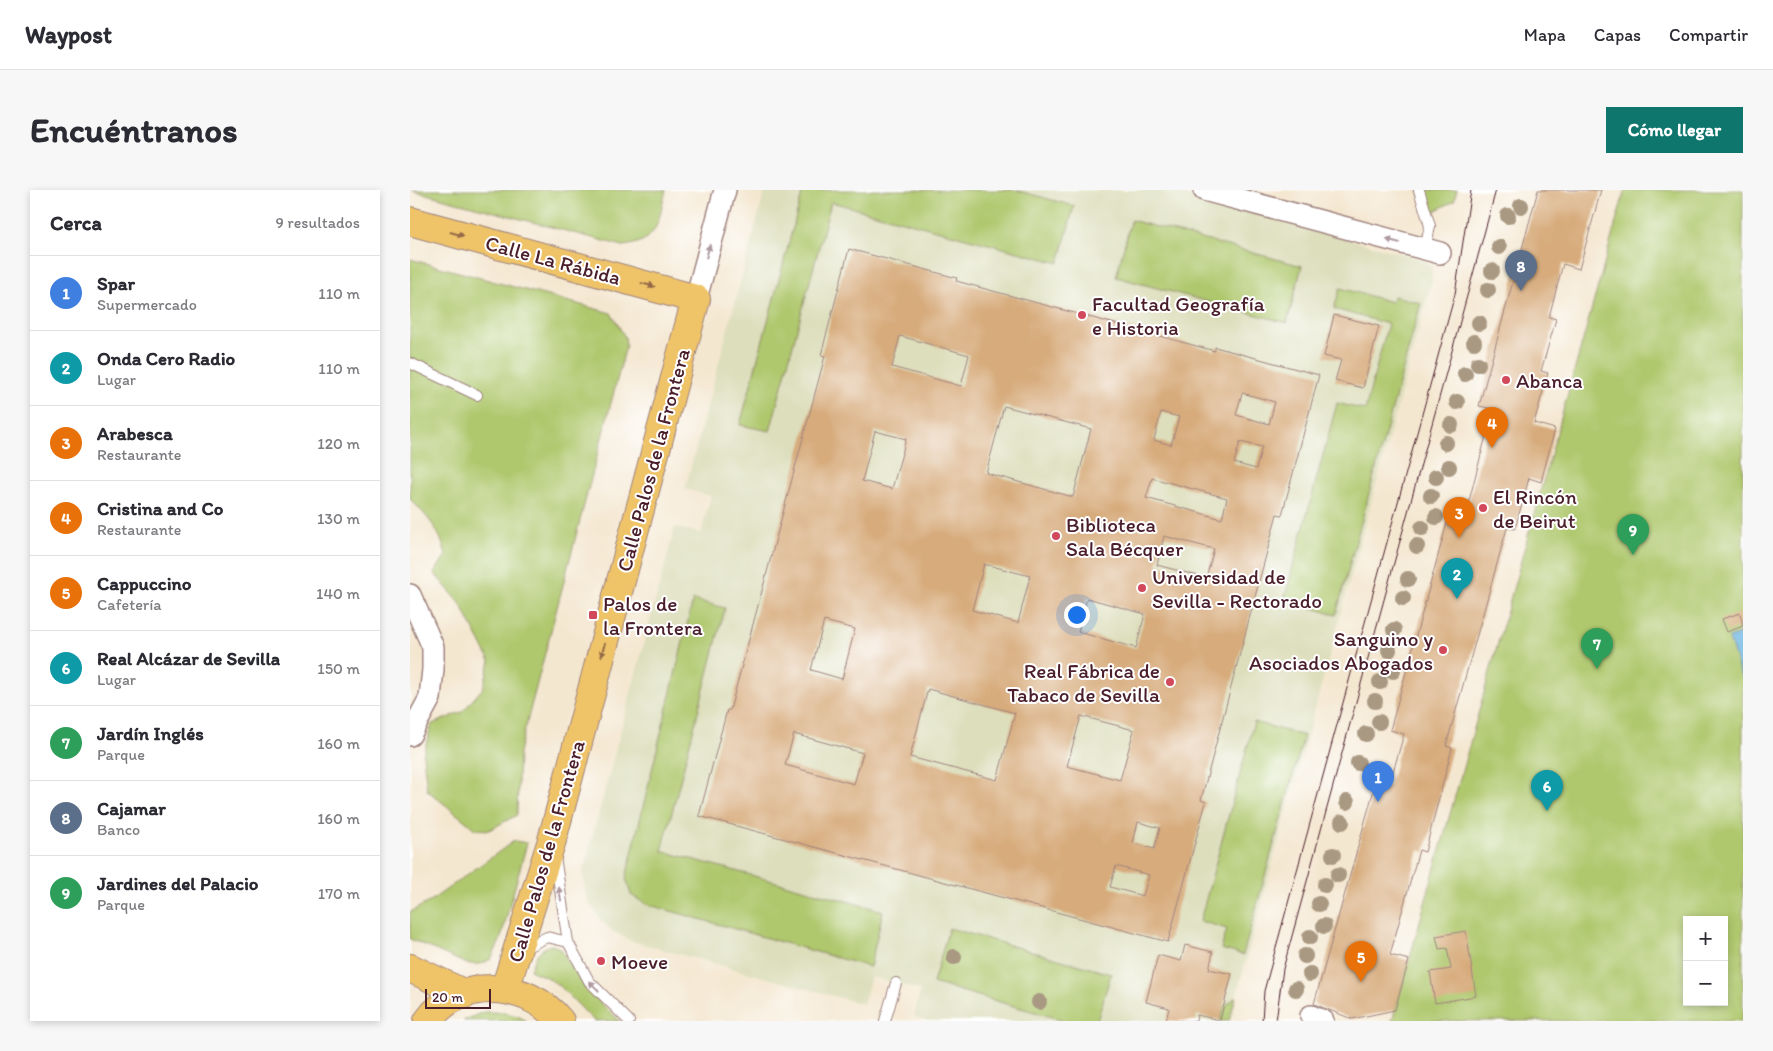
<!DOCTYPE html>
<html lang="es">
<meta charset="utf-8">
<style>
body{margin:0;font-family:Itim,sans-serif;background:#f7f7f7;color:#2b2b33}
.controls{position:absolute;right:15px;bottom:15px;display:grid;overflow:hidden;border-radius:0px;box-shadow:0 2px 8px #0003}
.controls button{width:45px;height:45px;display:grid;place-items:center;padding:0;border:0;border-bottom:1px solid #e1e1e2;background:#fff;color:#2b2b33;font:25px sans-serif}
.scale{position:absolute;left:15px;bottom:12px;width:66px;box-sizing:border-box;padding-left:5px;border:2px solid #4a1f2b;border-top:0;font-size:14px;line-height:18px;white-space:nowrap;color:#4a1f2b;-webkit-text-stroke:4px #fff;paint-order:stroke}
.you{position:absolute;left:666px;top:424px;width:18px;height:18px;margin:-12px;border:4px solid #fff;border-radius:50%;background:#1a73e8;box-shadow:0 0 0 8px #1a73e833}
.badge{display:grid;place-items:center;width:32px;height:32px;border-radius:50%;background:#0f766e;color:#fff;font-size:16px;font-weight:700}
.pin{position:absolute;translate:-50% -41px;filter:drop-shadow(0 1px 2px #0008)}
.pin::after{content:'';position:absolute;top:26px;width:18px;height:15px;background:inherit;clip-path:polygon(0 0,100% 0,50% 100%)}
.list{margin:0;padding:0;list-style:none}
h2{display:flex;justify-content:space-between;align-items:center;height:65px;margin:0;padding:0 20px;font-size:21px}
h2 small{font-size:16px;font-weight:400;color:#7c7c81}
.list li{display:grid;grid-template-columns:32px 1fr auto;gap:15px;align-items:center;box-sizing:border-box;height:75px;padding:0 20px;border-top:1px solid #e1e1e2}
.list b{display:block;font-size:19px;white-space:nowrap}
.list p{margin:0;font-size:16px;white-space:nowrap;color:#7c7c81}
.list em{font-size:16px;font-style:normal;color:#7c7c81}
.map{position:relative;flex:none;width:1333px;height:831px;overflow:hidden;border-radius:0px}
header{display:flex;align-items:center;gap:30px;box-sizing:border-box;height:70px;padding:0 25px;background:#fff;border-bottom:1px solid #e1e1e2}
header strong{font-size:24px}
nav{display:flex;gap:28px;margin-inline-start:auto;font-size:18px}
.intro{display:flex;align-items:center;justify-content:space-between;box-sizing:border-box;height:120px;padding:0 30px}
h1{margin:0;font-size:35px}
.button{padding:12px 22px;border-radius:0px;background:#0f766e;color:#fff;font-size:18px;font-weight:700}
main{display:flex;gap:30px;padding:0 30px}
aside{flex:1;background:#fff;border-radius:0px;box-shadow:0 2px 8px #0003}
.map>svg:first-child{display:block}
</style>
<header>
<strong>Waypost</strong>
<nav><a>Mapa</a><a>Capas</a><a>Compartir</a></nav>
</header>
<div class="intro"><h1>Encuéntranos</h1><a class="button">Cómo llegar</a></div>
<main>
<aside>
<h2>Cerca<small>9 resultados</small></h2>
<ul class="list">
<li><span class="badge" style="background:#3f7fe0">1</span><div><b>Spar</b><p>Supermercado</p></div><em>110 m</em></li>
<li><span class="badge" style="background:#0f9aa8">2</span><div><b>Onda Cero Radio</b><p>Lugar</p></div><em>110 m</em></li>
<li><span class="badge" style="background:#e8710a">3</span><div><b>Arabesca</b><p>Restaurante</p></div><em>120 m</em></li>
<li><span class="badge" style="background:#e8710a">4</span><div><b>Cristina and Co</b><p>Restaurante</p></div><em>130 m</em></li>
<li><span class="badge" style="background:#e8710a">5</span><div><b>Cappuccino</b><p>Cafetería</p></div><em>140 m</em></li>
<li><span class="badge" style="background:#0f9aa8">6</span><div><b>Real Alcázar de Sevilla</b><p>Lugar</p></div><em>150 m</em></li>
<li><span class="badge" style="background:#2e9e5b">7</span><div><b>Jardín Inglés</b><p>Parque</p></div><em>160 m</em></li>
<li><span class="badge" style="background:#5c6f8a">8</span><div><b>Cajamar</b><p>Banco</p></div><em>160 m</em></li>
<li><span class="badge" style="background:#2e9e5b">9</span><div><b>Jardines del Palacio</b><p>Parque</p></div><em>170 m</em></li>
</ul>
</aside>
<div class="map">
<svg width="1333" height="831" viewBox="0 0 1333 831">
<rect width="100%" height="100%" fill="#fff"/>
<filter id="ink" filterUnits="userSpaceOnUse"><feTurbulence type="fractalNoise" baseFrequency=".02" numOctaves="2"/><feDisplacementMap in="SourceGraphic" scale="10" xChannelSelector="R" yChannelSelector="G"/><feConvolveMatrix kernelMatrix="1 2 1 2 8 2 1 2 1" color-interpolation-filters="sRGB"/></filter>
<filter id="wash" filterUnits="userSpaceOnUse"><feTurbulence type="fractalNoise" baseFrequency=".0096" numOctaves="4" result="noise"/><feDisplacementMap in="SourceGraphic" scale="20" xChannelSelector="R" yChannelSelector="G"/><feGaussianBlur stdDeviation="1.12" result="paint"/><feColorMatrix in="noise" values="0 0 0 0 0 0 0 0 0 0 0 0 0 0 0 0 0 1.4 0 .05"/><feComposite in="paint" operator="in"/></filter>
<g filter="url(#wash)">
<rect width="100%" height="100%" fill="#f4e7d0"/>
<path fill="#dddebc" d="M355,0h355l6,2 1,-2h39l255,69 10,7 1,14 -196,717 -11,9 -5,15h-291l-15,-4 6,-27 -49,-13 -8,27 -232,-63 -19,-10 -11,-11 -10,-14 -6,-15 -2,-19 92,-345 26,6 10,-37 -26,-7z"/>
<path fill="#afc86d" stroke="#7c744c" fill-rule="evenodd" d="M1,0h255c-8,30 -6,52 -43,56z
M393,0h213l58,16 -15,57 -228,-61 -61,229 -30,-6z
M1009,0h38l-3,11 -27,14z
M1215,0h118v831h-351zM1277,730h37v82h-37z
M721,30l171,46 -15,57 -171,-46z
M0,69l201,54 14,24 1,9 -107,406 -2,63 -28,15 -14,-1 -48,-39 -4,-35 9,-31 30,-12 21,-24 7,-27 -30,-58 -26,-30 12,-18c-6,-25 -18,-38 -36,-56z
M930,98l52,14 2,-6 27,7 -85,312 -52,-15 53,-197 28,7 23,-86 -54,-15z
M283,410l32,8 -63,243 221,60 -13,56 -224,-63 -15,-9 -5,-17z
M844,532l50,14 -61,219 -22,-6 6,-20 -27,-8z
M104,651l13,2 -27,98 -9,18 -10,5h-14l-57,-25v-27l19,-10z
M539,738l162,46 -14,47h-31l-133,-38z
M142,755l8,3 26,41 34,32h-26l-33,-34 -13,-9 -18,-8c5,-13 8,-22 22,-25z
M826,807l-7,24h-9l5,-15z
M73,822c16,0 30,0 44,9h-64z"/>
<path fill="#66b3e0" stroke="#586986" d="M1333,443v43l-2,1 -12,-39z"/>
<g id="blocks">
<path fill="#d7ab7c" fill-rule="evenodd" d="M1128,0h63l-22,79 -16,-5 -14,53 7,2 -15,52 7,2 -14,50 21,6 -14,53 -12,-4 -14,51 -8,-1 -61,218 6,2 -27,104 -6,-2 -29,105 19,5 -14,50 -43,9 -38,-15 62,-222 13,4 15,-52 -14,-4 60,-218 15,4 28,-107 -14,-3z
M439,59l108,29 -1,3 259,70v-4l104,28 -37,140 -5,-1 -76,286 5,2 -38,140 -469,-126 28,-106h3l95,-354 -4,-1zM490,146l69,19 -8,31 -69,-19zM832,203l33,9 -6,22 -33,-9zM594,216l87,23 -18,68 -87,-24zM751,222l18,5 -8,28 -17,-5zM465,241l31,8 -14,50 -30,-8zM830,252l22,5 -6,22 -22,-6zM742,288l75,20 -5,21 -76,-21zM754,346l50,13 -8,29 -49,-13zM574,374l46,12 -12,47 -46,-13zM677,408l58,16 -9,34 -58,-16zM414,431l31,8 -13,50 -31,-9zM518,499l87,24 -18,67 -87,-23zM671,526l53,14 -14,50 -53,-14zM384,544l69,19 -9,31 -69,-19zM728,632l22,6 -6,21 -21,-6zM706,676l33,9 -6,21 -33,-9z
M924,125l45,11 -16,62 -28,-7 6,-21 -17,-4z
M1330,423l3,13 -16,6 -5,-13z
M1056,741l10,65 -41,7 -5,-31 21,-3 -4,-21 -8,1 -3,-13z
M775,755l28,7 -4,17 23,5 -12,46 -23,-5 -1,6h-30l3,-13 -23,-6 12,-47 23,6z"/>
</g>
</g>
<g filter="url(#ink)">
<use href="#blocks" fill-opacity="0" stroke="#9f837e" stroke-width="1"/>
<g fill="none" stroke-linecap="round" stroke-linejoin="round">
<defs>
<path id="lane" d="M1009,0l11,36 -5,23
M0,173l67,32
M145,667l13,85 21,39 40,40
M113,760l4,-3 20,-10 21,5
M475,831l11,-38"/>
<path id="street" d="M794,0l236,63
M286,109l29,-109
M0,405l23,52v22l-3,29 -20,37
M901,826l12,5"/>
<path id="primary" d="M0,31l286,78 -144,541 -47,149
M0,778l55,26
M18,831c31,-45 100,-40 132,0"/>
</defs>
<use href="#lane" stroke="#9f837e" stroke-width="12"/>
<use href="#street" stroke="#9f837e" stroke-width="24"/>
<use href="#primary" stroke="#9f837e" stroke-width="30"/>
<use href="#lane" stroke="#fff" stroke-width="10"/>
<use href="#street" stroke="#fff" stroke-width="21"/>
<use href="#primary" stroke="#efc469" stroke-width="28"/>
<path stroke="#4a1f2b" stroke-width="1" d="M852,831l2,-30 191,-697 16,-104
M866,831l7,-52 213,-779"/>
</g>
<g fill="#aa9982">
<circle cx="1111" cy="16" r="8"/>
<circle cx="1098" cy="26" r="8"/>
<circle cx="1089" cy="57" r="8"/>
<circle cx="1082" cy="81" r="8"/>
<circle cx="1078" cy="100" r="8"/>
<circle cx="1069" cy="133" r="8"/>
<circle cx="1064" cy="152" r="8"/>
<circle cx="1068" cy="174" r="8"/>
<circle cx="1055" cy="184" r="8"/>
<circle cx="1047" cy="212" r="8"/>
<circle cx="1041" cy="235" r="8"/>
<circle cx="1036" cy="253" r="8"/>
<circle cx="1039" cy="277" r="8"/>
<circle cx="1026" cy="287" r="8"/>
<circle cx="1021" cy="306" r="8"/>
<circle cx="1026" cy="327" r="8"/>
<circle cx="1012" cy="338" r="8"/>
<circle cx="1007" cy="356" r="8"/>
<circle cx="998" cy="389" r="8"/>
<circle cx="993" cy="408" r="8"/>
<circle cx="984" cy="440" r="8"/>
<circle cx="979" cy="460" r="8"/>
<circle cx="983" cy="481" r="8"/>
<circle cx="970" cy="492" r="8"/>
<circle cx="965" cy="511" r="8"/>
<circle cx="969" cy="532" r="8"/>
<circle cx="956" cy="544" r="8"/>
<circle cx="948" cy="573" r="8"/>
<circle cx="937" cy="612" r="8"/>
<circle cx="932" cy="632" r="8"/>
<circle cx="923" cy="665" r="8"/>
<circle cx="928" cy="685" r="8"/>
<circle cx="915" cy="695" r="8"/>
<circle cx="909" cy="714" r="8"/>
<circle cx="914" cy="736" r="8"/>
<circle cx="900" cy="747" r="8"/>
<circle cx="895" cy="766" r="8"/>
<circle cx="544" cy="767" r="8"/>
<circle cx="900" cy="784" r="8"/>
<circle cx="886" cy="799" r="8"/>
<circle cx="629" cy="812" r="8"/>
</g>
<defs><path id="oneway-solid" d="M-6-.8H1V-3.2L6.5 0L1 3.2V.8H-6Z" transform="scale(1.25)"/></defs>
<g fill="#946947">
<use href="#oneway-solid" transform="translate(47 44) rotate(15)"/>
<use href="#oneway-solid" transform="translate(238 95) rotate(15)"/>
<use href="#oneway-solid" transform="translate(193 460) rotate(105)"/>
</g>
<g fill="#ae9aa0">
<use href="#oneway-solid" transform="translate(983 51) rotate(-165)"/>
<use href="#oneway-solid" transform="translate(298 61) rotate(-75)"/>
<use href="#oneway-solid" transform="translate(150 704) rotate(-99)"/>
<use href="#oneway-solid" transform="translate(184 796) rotate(-134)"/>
</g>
</g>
<g fill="#d1495b" stroke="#fff" stroke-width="2">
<circle cx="672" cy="125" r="5"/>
<circle cx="1096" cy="190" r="5"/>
<circle cx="1073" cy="318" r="5"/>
<circle cx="646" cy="346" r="5"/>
<circle cx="732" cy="398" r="5"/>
<rect x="178" y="420" width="10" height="10" rx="2.5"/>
<circle cx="1033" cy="460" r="5"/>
<circle cx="760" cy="492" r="5"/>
<circle cx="191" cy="771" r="5"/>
</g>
<g text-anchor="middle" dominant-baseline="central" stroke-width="4" stroke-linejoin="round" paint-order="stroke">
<g font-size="21" fill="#4a1f2b" stroke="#fff">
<text transform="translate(143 70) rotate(15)">Calle La Rábida</text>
<text transform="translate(243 270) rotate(-75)">Calle Palos de la Frontera</text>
<text transform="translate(136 661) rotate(-74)">Calle Palos de la Frontera</text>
</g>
<g font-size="21" fill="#4a1f2b" stroke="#fff" text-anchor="start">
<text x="682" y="113">Facultad Geografía<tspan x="682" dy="24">e Historia</tspan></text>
<text x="1106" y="190">Abanca</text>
<text x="1083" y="306">El Rincón<tspan x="1083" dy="24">de Beirut</tspan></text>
<text x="656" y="334">Biblioteca<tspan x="656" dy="24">Sala Bécquer</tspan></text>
<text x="742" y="386">Universidad de<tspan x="742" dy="24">Sevilla - Rectorado</tspan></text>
<text x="193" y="413">Palos de<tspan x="193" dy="24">la Frontera</tspan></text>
<text x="1023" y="448" text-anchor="end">Sanguino y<tspan x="1023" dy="24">Asociados Abogados</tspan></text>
<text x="750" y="480" text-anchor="end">Real Fábrica de<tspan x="750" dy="24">Tabaco de Sevilla</tspan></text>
<text x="201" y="771">Moeve</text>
</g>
</g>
</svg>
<div class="controls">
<button>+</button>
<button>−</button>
</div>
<div class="scale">20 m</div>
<div class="you"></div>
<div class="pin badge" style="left:968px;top:612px;background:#3f7fe0">1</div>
<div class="pin badge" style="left:1047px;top:409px;background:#0f9aa8">2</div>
<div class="pin badge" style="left:1049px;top:348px;background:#e8710a">3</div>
<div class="pin badge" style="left:1082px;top:258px;background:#e8710a">4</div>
<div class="pin badge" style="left:951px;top:792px;background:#e8710a">5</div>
<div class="pin badge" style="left:1137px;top:621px;background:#0f9aa8">6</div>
<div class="pin badge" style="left:1187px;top:479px;background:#2e9e5b">7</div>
<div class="pin badge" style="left:1111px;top:101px;background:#5c6f8a">8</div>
<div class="pin badge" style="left:1223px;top:365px;background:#2e9e5b">9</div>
</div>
</main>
